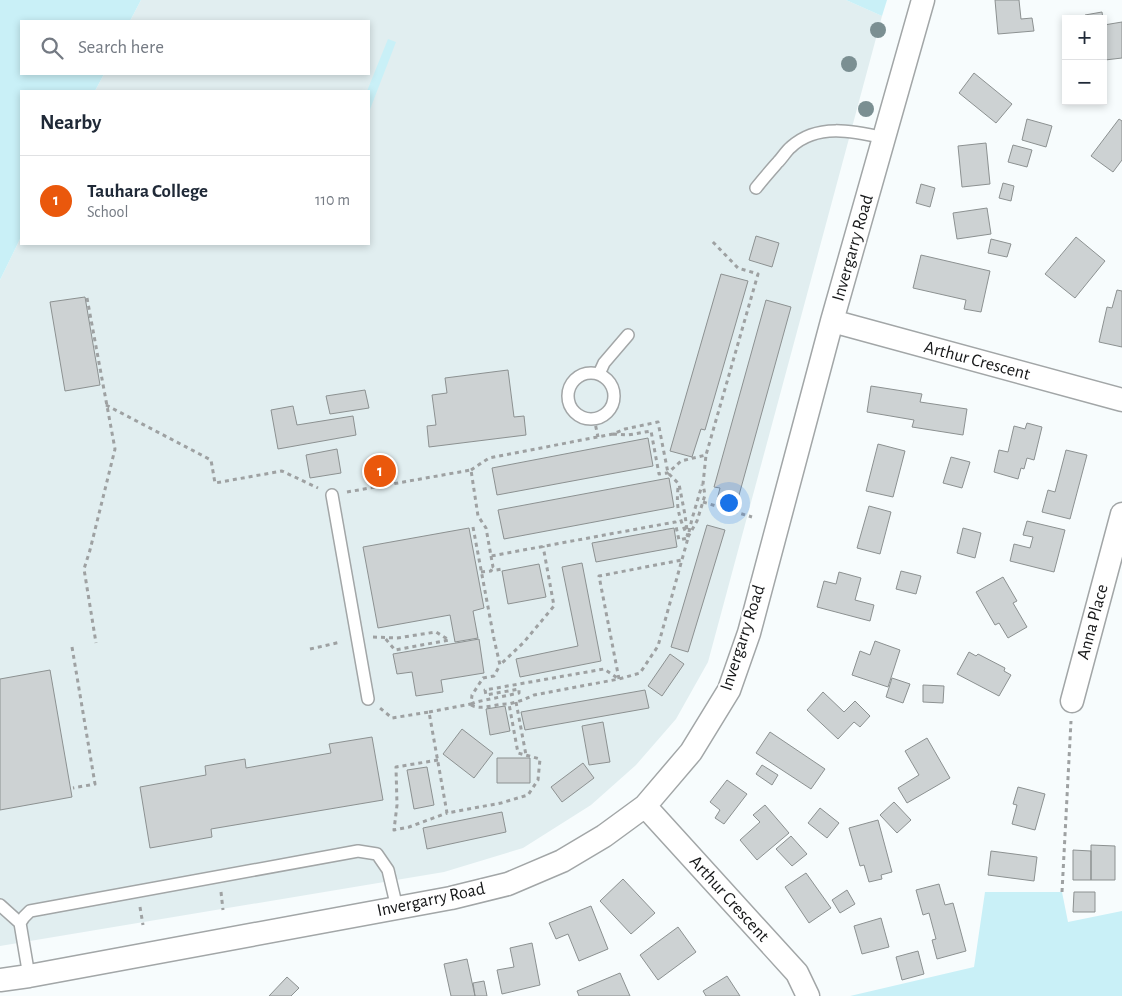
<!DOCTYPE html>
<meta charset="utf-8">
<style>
body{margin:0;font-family:"Alegreya Sans",sans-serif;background:#f2f2f3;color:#1f2937}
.controls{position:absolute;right:15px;top:15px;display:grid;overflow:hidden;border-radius:0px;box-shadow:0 2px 8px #0003}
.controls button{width:45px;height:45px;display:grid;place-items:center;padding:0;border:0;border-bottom:1px solid #e0e1e3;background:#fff;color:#1f2937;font:25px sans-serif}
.you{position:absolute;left:728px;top:502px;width:18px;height:18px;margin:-12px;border:4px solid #fff;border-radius:50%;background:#1a73e8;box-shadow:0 0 0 8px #1a73e833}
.badge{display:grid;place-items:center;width:32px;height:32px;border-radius:50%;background:#ea580c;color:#fff;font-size:16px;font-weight:700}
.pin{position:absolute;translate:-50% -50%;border:2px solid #fff;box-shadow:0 1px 5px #0006}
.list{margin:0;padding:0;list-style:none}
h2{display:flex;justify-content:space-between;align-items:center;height:65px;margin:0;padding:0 20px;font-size:21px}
h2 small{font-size:16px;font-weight:400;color:#747a83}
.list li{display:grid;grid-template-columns:32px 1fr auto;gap:15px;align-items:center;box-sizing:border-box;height:90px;padding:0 20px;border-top:1px solid #e0e1e3}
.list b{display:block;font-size:19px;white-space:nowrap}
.list p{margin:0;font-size:16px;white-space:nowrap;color:#747a83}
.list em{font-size:16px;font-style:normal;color:#747a83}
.icon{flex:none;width:28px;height:28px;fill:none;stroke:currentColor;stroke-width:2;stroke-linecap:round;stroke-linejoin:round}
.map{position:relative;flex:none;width:1122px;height:996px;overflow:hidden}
.search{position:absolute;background:#fff;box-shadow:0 2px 8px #0003;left:20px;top:20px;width:350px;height:55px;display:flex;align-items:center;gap:12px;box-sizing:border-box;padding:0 18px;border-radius:0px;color:#747a83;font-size:19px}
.panel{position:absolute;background:#fff;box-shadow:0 2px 8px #0003;left:20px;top:90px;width:350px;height:155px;border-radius:0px}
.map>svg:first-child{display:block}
</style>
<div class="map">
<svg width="1122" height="996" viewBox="0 0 1122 996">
<rect width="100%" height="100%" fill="#f7fcfd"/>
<path fill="#e1eef0" d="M141,0h705l36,16 -174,646 -32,57 -40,46 -45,40 -68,43 -79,24 -444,74v-666l21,-43v7h348v-153h-274l9,-17h265v-53h-239z"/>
<path fill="#c9f0f7" d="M0,0h141l-11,21h-109v53h83l-9,17h-74v146l-21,43z
M846,0h41l-5,16z
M388,39l8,3 -27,70v-21h-2z
M985,892h77l6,30 54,-11v85h-272l124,-29z"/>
<path fill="#cdd2d3" stroke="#8c9191" d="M995,0h24l2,19 11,-1 2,13 -36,3z
M1102,12l1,7h-17l-1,-4z
M1103,22l1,3 18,-3v36l-17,2 -2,-3z
M974,73l38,31 -16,19 -37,-30z
M1027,119l25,7 -6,21 -24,-7z
M1119,119l3,2v39l-9,12 -22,-16z
M986,143l4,41 -28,3 -4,-41z
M1013,145l19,5 -5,17 -19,-5z
M1003,183l11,3 -3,15 -12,-3z
M921,184l14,4 -5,19 -14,-4z
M987,208l4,26 -34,5 -4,-26z
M756,236l23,7 -7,24 -23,-7z
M1076,237l29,24 -30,37 -30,-24z
M991,239l20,5 -4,13 -19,-4z
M921,255l69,16 -9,41 -17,-3 2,-9 -53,-12z
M721,274l27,7 -43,149 -4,-1 -9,28 -22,-6z
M1117,290l5,1v56l-23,-5 8,-35 5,1z
M85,297l15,88 -35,6 -15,-89z
M766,300l25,7 -55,199 -19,-6 3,-12 -6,-1z
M508,370l6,47 10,-1 2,19 -97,12 -2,-21 9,-1 -4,-30 15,-2 -2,-15z
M871,386l51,8 -2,8 47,7 -4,26 -51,-8 2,-7 -47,-8z
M365,390l4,18 -39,6 -4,-18z
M293,406l4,19 56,-9 3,19 -78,14 -7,-39z
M1027,423l15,4 -8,33 -7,-2 -3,11 -3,-1 -3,11 -24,-7 5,-22 9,2 6,-26 11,3z
M648,438l5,28 -156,29 -5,-27z
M878,444l27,7 -12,46 -27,-6z
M337,449l4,24 -31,5 -4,-23z
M1066,450l21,5 -17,64 -28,-7 6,-22 7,2z
M951,457l19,5 -8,26 -19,-5z
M669,478l5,29 -170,32 -6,-29z
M869,506l22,6 -11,42 -23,-6z
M1027,521l38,9 -11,42 -44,-11 4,-17 16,4 3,-11 -10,-2z
M707,525l18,5 -37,122 -17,-5z
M469,528l15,80 -11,3 5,27 -23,4 -5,-27 -72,13 -15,-81z
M674,528l3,19 -81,15 -4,-19z
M963,528l18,5 -6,25 -18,-5z
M582,563l19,98 -81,16 -4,-18 62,-13 -16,-79z
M539,564l7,33 -38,7 -6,-33z
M901,571l20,5 -5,18 -20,-5z
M839,572l22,6 -6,22 19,5 -4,16 -53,-14 7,-26 12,3z
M1003,577l14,24 -4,2 14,24 -19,11 -9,-15 -4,2 -19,-33z
M479,639l5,34 -43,7 2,12 -27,4 -4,-24 -15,2 -4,-20z
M875,641l25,9 -12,37 -36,-12 8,-24 10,4z
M969,652l7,4 2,-2 27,14 -1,3 7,4 -12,21 -42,-22z
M670,654l14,10 -22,32 -14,-10z
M50,670l22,127 -72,13v-131z
M892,678l18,6 -7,19 -17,-6z
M923,685l21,1 -1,17 -20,-1z
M645,690l4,18 -124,22 -4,-18z
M823,692l21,20 11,-11 15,15 -10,11 -6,-5 -16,17 -31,-29z
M505,706l5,25 -20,4 -4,-26z
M603,722l7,40 -21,3 -7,-39z
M462,729l31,24 -19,25 -31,-24z
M770,732l55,37 -14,20 -55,-36z
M372,737l11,63 -172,29 1,8 -62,11 -10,-61 66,-12 -1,-9 40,-7 1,9 85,-15 -2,-9z
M927,738l23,40 -43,25 -9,-15 21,-13 -14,-24z
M497,758h33v25h-33z
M583,763l11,15 -32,24 -11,-15z
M762,765l16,10 -6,10 -16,-11z
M427,767l7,38 -20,4 -7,-39z
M727,780l20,14 -23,30 -9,-6 5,-8 -10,-8z
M1018,787l27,7 -10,36 -23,-6 5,-19 -4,-1z
M894,802l17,18 -14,13 -17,-18z
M765,805l24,28 -32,27 -17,-20 20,-18 -7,-7z
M820,808l19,15 -12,15 -19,-15z
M502,812l4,20 -79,17 -4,-21z
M878,820l14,52 -11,3 1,4 -13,3 -5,-17 -4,1 -11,-38z
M791,836l16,18 -15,12 -16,-17z
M1091,845l24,1v34h-24z
M1073,850l18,1v29h-18z
M991,851l46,6 -3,24 -46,-6z
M806,873l25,35 -22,15 -24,-36z
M623,879l32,34 -24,21 -31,-33z
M939,884l6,21 8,-2 13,48 -29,8 -5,-19 4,-1 -7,-26 -6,2 -7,-25z
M847,890l8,14 -15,9 -8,-13z
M1074,892h21v20h-22z
M591,906l17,43 -29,12 -11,-27 -12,5 -7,-16z
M881,918l8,29 -27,7 -8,-28z
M678,927l18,25 -38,28 -18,-25z
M532,943l8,42 -38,9 -5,-24 17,-3 -4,-19z
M918,951l6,23 -22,6 -6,-23z
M467,959l8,37h-24l-7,-32z
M620,973l10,23h-51l-2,-5z
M727,976l13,20h-34l-3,-5z
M287,977l12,11 -8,8h-22z
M484,981l3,15h-12l-2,-13z"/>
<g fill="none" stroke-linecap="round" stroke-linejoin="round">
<defs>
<path id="lane" d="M756,188c7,-9 15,-18 22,-26 5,-5 8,-11 13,-15 26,-24 62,-16 93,-9
M568 396a23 23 0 1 1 46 0a23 23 0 1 1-46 0Z
M599,374l5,-11 24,-28
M332,495l36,204
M0,905l20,18
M29,976l-9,-53 4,-6 6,-6 328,-60 19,3 11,16 9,38"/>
<path id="street" d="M832,321l290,79
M1072,701l50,-187
M645,806l152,167 11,23
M0,980l29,-4 422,-78 57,-14 54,-23 42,-25 41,-30 46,-54 38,-62 20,-57 83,-312 91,-321"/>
</defs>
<use href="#lane" stroke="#a2a6a7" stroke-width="14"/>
<use href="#street" stroke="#a2a6a7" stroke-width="25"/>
<path stroke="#9ea1a2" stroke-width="3" stroke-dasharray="4 4" stroke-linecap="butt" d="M87,298l28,151 -25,101 -6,19 12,74
M106,405l105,55 4,23 67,-12 36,17
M594,418l4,19
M613,434l15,1 23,-4 8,43 9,-1 13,-12 25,-6 52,-181 -20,-6 -27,-28
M471,470l18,-12 124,-24 12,-5 33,-7 10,51 11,11 6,31 3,23
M678,488c-2,19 1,30 9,47
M347,492l124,-22 7,46 8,12 5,28 184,-34 4,18 9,-2 -30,108 -18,27 -21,6 -85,16 -11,5 -14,4 9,49 22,6 -2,21 -10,15 -27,8 -54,10 -18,-101 -37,6 -12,-10
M703,502l49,15
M473,527l21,112 6,26 24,-23 30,-36 -11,-60
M689,532l3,-13 10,-34
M688,537l9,-16 8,-26 -2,-11 3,-29
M491,556l2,11 3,3 6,-1
M481,572l10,-1 2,-4
M373,637l24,1 39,-6 13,8 -54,10 -11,-13
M72,647l23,137 -22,4
M310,649l31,-7
M619,679l-20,-103 83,-16
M516,702l10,53
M471,704l5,-2 43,-9v-4l-33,6 -1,-5 119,-21 15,10
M471,705c11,6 26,-2 38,-1
M429,712l42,-8 1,-9 11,-17 11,-2 6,-11
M438,760l-42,7 1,38 -3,25 15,-3 38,-14
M221,892l2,18
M1062,892l9,-171
M140,907l3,18"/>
<use href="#lane" stroke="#fff" stroke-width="11"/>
<use href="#street" stroke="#fff" stroke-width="22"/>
</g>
<g fill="#7b8f92">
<circle cx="878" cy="30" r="8"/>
<circle cx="849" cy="64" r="8"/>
<circle cx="866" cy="109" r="8"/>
</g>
<g text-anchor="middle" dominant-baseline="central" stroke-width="4.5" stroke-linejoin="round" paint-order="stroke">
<g font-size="18" fill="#161718" stroke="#fff">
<text transform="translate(853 248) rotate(-74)">Invergarry Road</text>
<text transform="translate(977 361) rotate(15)">Arthur Crescent</text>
<text transform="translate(1093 622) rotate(-75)">Anna Place</text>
<text transform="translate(743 638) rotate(-72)">Invergarry Road</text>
<text transform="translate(729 899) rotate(48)">Arthur Crescent</text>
<text transform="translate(431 900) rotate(-12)">Invergarry Road</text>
</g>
</g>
</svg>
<div class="controls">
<button>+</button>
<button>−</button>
</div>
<div class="you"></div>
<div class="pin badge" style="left:380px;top:471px">1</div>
<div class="search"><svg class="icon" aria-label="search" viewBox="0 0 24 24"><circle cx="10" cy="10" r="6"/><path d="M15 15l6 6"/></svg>Search here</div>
<section class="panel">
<h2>Nearby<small></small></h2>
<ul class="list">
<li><span class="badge">1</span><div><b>Tauhara College</b><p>School</p></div><em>110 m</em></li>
</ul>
</section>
</div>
